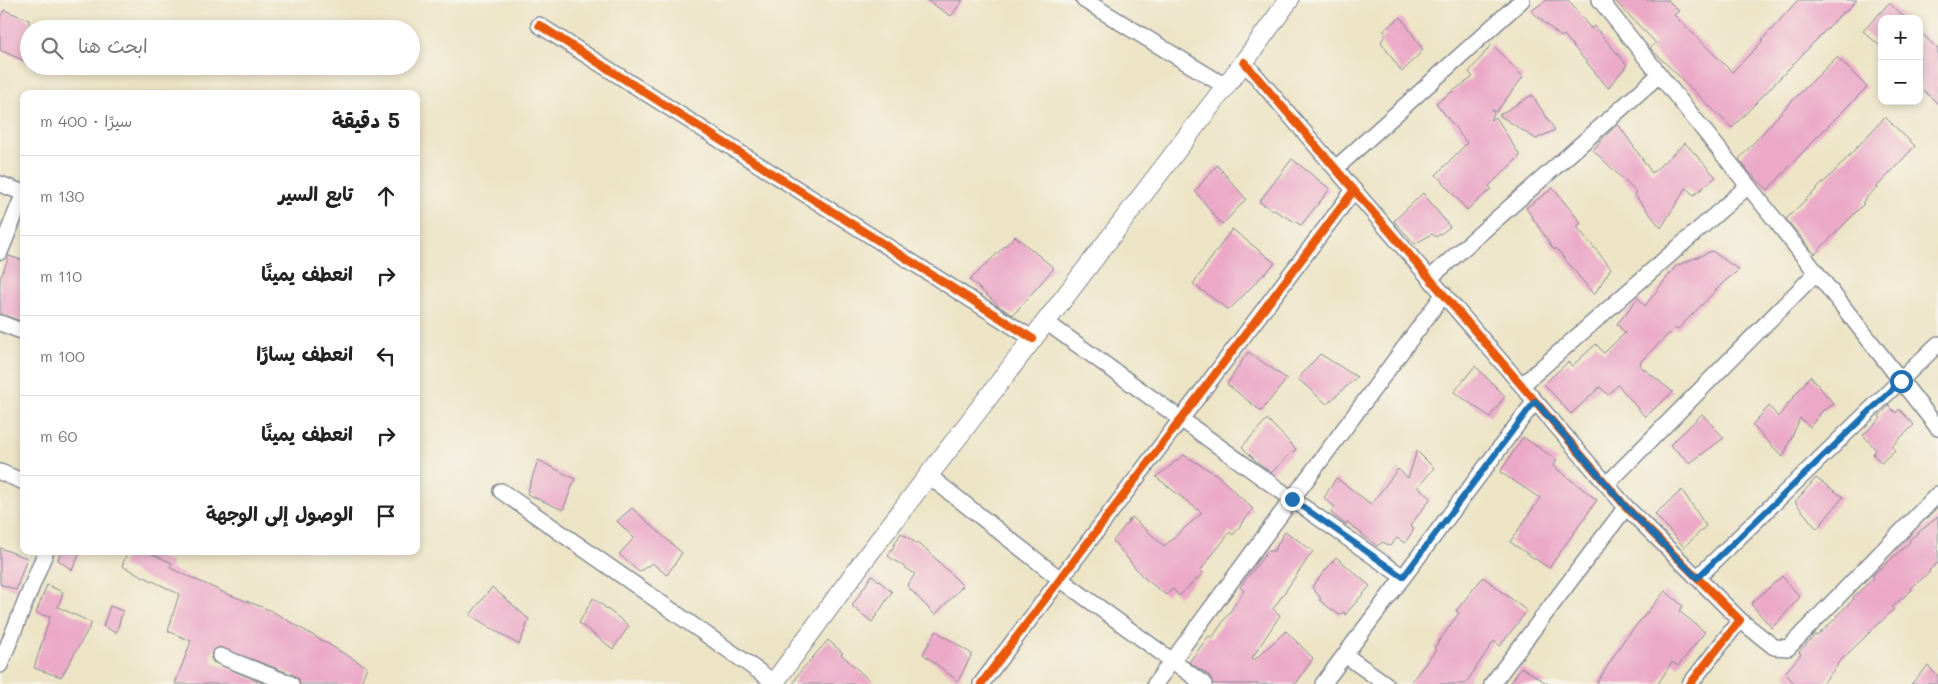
<!DOCTYPE html>
<html lang="ar">
<meta charset="utf-8">
<style>
body{margin:0;font-family:Mali,"Playpen Sans Arabic",sans-serif;background:#f6f6f6;color:#222;direction:rtl}
.controls{position:absolute;right:15px;top:15px;display:grid;overflow:hidden;border-radius:10px;box-shadow:0 2px 8px #0003}
.controls button{width:45px;height:45px;display:grid;place-items:center;padding:0;border:0;border-bottom:1px solid #e0e0e0;background:#fff;color:#222;font:25px sans-serif}
.stop{position:absolute;width:15px;height:15px;margin:-11px;border:4px solid #1f6fb2;border-radius:50%;background:#fff}
.stop.end{background:#1f6fb2;border-color:#fff;box-shadow:0 1px 5px #0008}
.list{margin:0;padding:0;list-style:none}
h2{display:flex;justify-content:space-between;align-items:center;height:65px;margin:0;padding:0 20px;font-size:21px}
h2 small{font-size:16px;font-weight:400;color:#767676}
.list li{display:grid;grid-template-columns:32px 1fr auto;gap:15px;align-items:center;box-sizing:border-box;height:80px;padding:0 20px;border-top:1px solid #e0e0e0}
.list b{display:block;font-size:19px;white-space:nowrap}
.list em{font-size:16px;font-style:normal;color:#767676}
.icon{flex:none;width:28px;height:28px;fill:none;stroke:currentColor;stroke-width:2;stroke-linecap:round;stroke-linejoin:round}
.map{position:relative;flex:none;width:1938px;height:684px;overflow:hidden;direction:ltr}
.search{position:absolute;background:#fff;box-shadow:0 2px 8px #0003;left:20px;top:20px;width:400px;height:55px;display:flex;align-items:center;gap:12px;box-sizing:border-box;padding:0 18px;border-radius:28px;color:#767676;font-size:19px}
.panel{position:absolute;background:#fff;box-shadow:0 2px 8px #0003;left:20px;top:90px;width:400px;height:465px;border-radius:10px;direction:rtl}
.map>svg:first-child{display:block}
</style>
<div class="map">
<svg width="1938" height="684" viewBox="0 0 1938 684">
<rect width="100%" height="100%" fill="#f7f3e8"/>
<filter id="ink" filterUnits="userSpaceOnUse"><feTurbulence type="fractalNoise" baseFrequency=".02" numOctaves="2"/><feDisplacementMap in="SourceGraphic" scale="10" xChannelSelector="R" yChannelSelector="G"/><feConvolveMatrix kernelMatrix="1 2 1 2 8 2 1 2 1" color-interpolation-filters="sRGB"/></filter>
<filter id="wash" filterUnits="userSpaceOnUse"><feTurbulence type="fractalNoise" baseFrequency=".0096" numOctaves="4" result="noise"/><feDisplacementMap in="SourceGraphic" scale="20" xChannelSelector="R" yChannelSelector="G"/><feGaussianBlur stdDeviation="1.12" result="paint"/><feColorMatrix in="noise" values="0 0 0 0 0 0 0 0 0 0 0 0 0 0 0 0 0 1.4 0 .05"/><feComposite in="paint" operator="in"/></filter>
<g filter="url(#wash)">
<rect width="100%" height="100%" fill="#ede4c6"/>
<g id="blocks">
<path fill="#eba9c7" d="M926,0h37l-12,16z
M1547,0h21l23,29 3,-3 33,39 -19,23 -44,-53 -3,2 -30,-26z
M1614,0h54l11,11 -5,4 58,57 30,-30 -1,-1 37,-41h59l-13,13 -1,-1 -111,116 -82,-80 6,-5z
M1889,3l17,16h-24v29l-19,-17z
M4,10l25,10v43l-29,-13v-32z
M1401,17l22,33 -21,22 -21,-30 5,-8 -3,-3z
M1919,31l19,18v55l-19,-18z
M1492,44l31,33 -27,35 -4,-2 2,4 -4,6 6,-3 24,39 -31,30 2,3 -24,21 -31,-35 31,-32 -31,-40 37,-26 -4,-5z
M1837,57l30,30 -53,53 -46,50 -19,-18 -10,-13 48,-53z
M1532,95l23,35 -19,9 -37,-24z
M1885,117l30,29 -53,57 2,1 -49,50 -29,-35 47,-46z
M1618,124l34,49 33,-30 31,34 -22,18 -8,-7 -25,40 -27,-34 2,-2 -43,-42 11,-13z
M1292,159l38,30 -29,36 -42,-23z
M1217,165l29,34 -24,26 -27,-34z
M1553,188l28,35 -4,4 34,41 -17,27 -38,-47 -2,2 -28,-42z
M1423,193l27,34 -14,10 -4,-3 -17,10 -21,-23z
M1232,229l43,34 -46,47 -36,-26z
M1015,236l39,32 -41,47 -13,-8 -30,-27z
M1712,251l27,19 -13,10 -49,50 -2,-2 -35,34 1,2 -2,1 34,27 -28,25 -27,-32 -10,10 -8,-8 -29,27 -27,-30 24,-22 4,4 24,-22 8,9 21,-20 -8,-9 21,-26 7,8 31,-40z
M9,256l15,5v61l-24,-8v-35z
M1248,352l39,27 -26,32 -34,-27z
M1320,354l37,23 -30,27 -29,-25z
M1475,366l30,30 -15,21 -36,-25z
M1810,376l24,28 -12,7 -12,16 -10,-9 -17,39 -31,-32 17,-19 9,11z
M1889,406l7,7 3,-4 15,16 -22,21 3,4 -14,13 -8,-9 3,-4 -13,-15 18,-17 -2,-2z
M1702,414l22,24 -34,25 -20,-18z
M1267,419l29,30 -25,24 -15,-12 -14,-14z
M1523,437l34,23 -4,6 44,34 -48,68 -39,-26 30,-44 -40,-26z
M1417,451l17,17 -16,19 13,11 -21,28 4,3 -9,14 -8,-5 -7,8 -7,-4 -6,4 -30,-24 -1,3 -15,-12 4,-6 -11,-9 12,-20 35,26 27,-35 10,9z
M1184,455l33,20 36,34 -20,26 -3,-3 -30,39 3,2 -24,23 -6,-7 -7,6 -23,-18 -30,-36 19,-24 32,29 38,-33 -46,-36z
M538,460l37,19 -12,31 -36,-16z
M1816,478l27,19 -26,32 -22,-27z
M1682,490l24,36 -22,21 -29,-33z
M632,508l50,45 -15,22 -15,-12 -13,9 -20,-18 15,-16 -17,-17z
M1938,517v46l-9,7 1,2 -19,16 1,2 -20,17 2,2 -57,55 1,1 -16,19h-27l-10,-11 16,-19 -2,-2 16,-17 2,1 20,-19 -1,-1 18,-17 -1,-2 21,-19 -2,-2 38,-34 -1,-2z
M1285,531l28,20 -40,58 7,6 -28,43 2,2 32,-29 27,27 -17,26h-83l-3,-8 -21,-14 20,-26 3,2 32,-47 -4,-4 28,-36h6z
M901,533l26,17 36,36 -28,29 -28,-29 8,-12 -27,-18z
M0,548l27,10 -11,32 -16,-6z
M61,551h20l-9,19 -14,-10z
M128,551h18l26,12 -2,5 55,25 45,17 97,57 -7,17h-60l-1,-5 -5,-4 -75,-28 -7,5 -1,6 2,4 52,22h-90l16,-43 -23,-10 11,-37 -57,-28z
M1336,557l34,29 -25,29 -1,-3 -5,3 -20,-15 2,-1 -9,-12z
M872,575l20,17 -20,30 -20,-16z
M1782,576l18,21 -28,31 -21,-24z
M1483,577l44,34 -27,35 -6,-5 -29,43h-56l27,-34 -2,-2 25,-35 -3,-2z
M47,585l16,7 -5,15 34,16 -31,54 -27,-9 16,-51 -14,-4z
M492,587l37,32 -10,26 -49,-30z
M1665,591l18,15 -4,5 26,21 -27,34 -6,-4 -14,22h-62l28,-44z
M593,598l36,28 -16,23 -34,-26z
M110,606l13,5 -7,22 -13,-7z
M936,631l36,23 -14,27 -35,-27z
M828,640l15,13 -2,1 32,30h-80l6,-11z
M1928,666l10,10v8h-27z
M1521,667l27,17h-38z"/>
</g>
</g>
<g filter="url(#ink)">
<use href="#blocks" fill-opacity="0" stroke="#848a92" stroke-width="1"/>
<g fill="none" stroke-linecap="round" stroke-linejoin="round">
<defs>
<path id="minor" d="M1084,0l141,86
M1600,0l176,221 162,207
M539,25l494,314
M1244,62l382,445 114,113 -50,64
M1336,168l186,-168
M0,184l24,9
M0,252l24,-59
M1430,278l229,-203
M1046,322l246,177 111,78
M0,323l24,9
M1522,385l226,-199
M0,472l24,10
M929,476l131,103 144,105
M1607,484l209,-211
M501,491l273,191
M1697,578l241,-234
M1740,620l34,27 14,1 150,-154
M1345,655l41,29
M220,656l71,28
M0,665l46,-114
M981,684l373,-494
M1155,684l289,-390
M1323,684l212,-283
M1492,684l134,-177"/>
<path id="major" d="M773,684l94,-128 377,-494 45,-62"/>
</defs>
<use href="#minor" stroke="#848a92" stroke-width="18"/>
<use href="#major" stroke="#848a92" stroke-width="21"/>
<use href="#minor" stroke="#fff" stroke-width="15"/>
<use href="#major" stroke="#fff" stroke-width="19"/>
<defs>
<path id="cycleway" d="M539,25l494,314
M1244,62l382,445 114,113 -50,64
M981,684l373,-494"/>
</defs>
<use href="#cycleway" stroke="#f7f3e8" stroke-width="11"/>
<use href="#cycleway" stroke="#e8590c" stroke-width="8"/>
</g>
</g>
<g fill="none" stroke-linecap="round" stroke-linejoin="round" filter="url(#ink)">
<path stroke="#1f6fb2" stroke-width="6" d="M1292,499l111,78 132,-176 91,106 71,71 204,-197"/>
</g>
</svg>
<div class="controls">
<button>+</button>
<button>−</button>
</div>
<div class="stop" style="left:1901px;top:381px"></div>
<div class="stop end" style="left:1292px;top:499px"></div>
<div class="search"><svg class="icon" aria-label="search" viewBox="0 0 24 24"><circle cx="10" cy="10" r="6"/><path d="M15 15l6 6"/></svg>ابحث هنا</div>
<section class="panel">
<h2>5 دقيقة<small>سيرًا · 400 m</small></h2>
<ul class="list">
<li><svg class="icon" aria-label="ahead" viewBox="0 0 24 24"><path d="M12 20V5M6 11l6-6 6 6"/></svg><div><b>تابع السير</b></div><em>130 m</em></li>
<li><svg class="icon" aria-label="right" viewBox="0 0 24 24"><path d="M7 20v-9h11M14 6l5 5-5 5"/></svg><div><b>انعطف يمينًا</b></div><em>110 m</em></li>
<li><svg class="icon" aria-label="left" viewBox="0 0 24 24"><path d="M17 20v-9H6M10 6l-5 5 5 5"/></svg><div><b>انعطف يسارًا</b></div><em>100 m</em></li>
<li><svg class="icon" aria-label="right" viewBox="0 0 24 24"><path d="M7 20v-9h11M14 6l5 5-5 5"/></svg><div><b>انعطف يمينًا</b></div><em>60 m</em></li>
<li><svg class="icon" aria-label="arrive" viewBox="0 0 24 24"><path d="M6 21V4h12l-3 4 3 4H6"/></svg><div><b>الوصول إلى الوجهة</b></div></li>
</ul>
</section>
</div>
